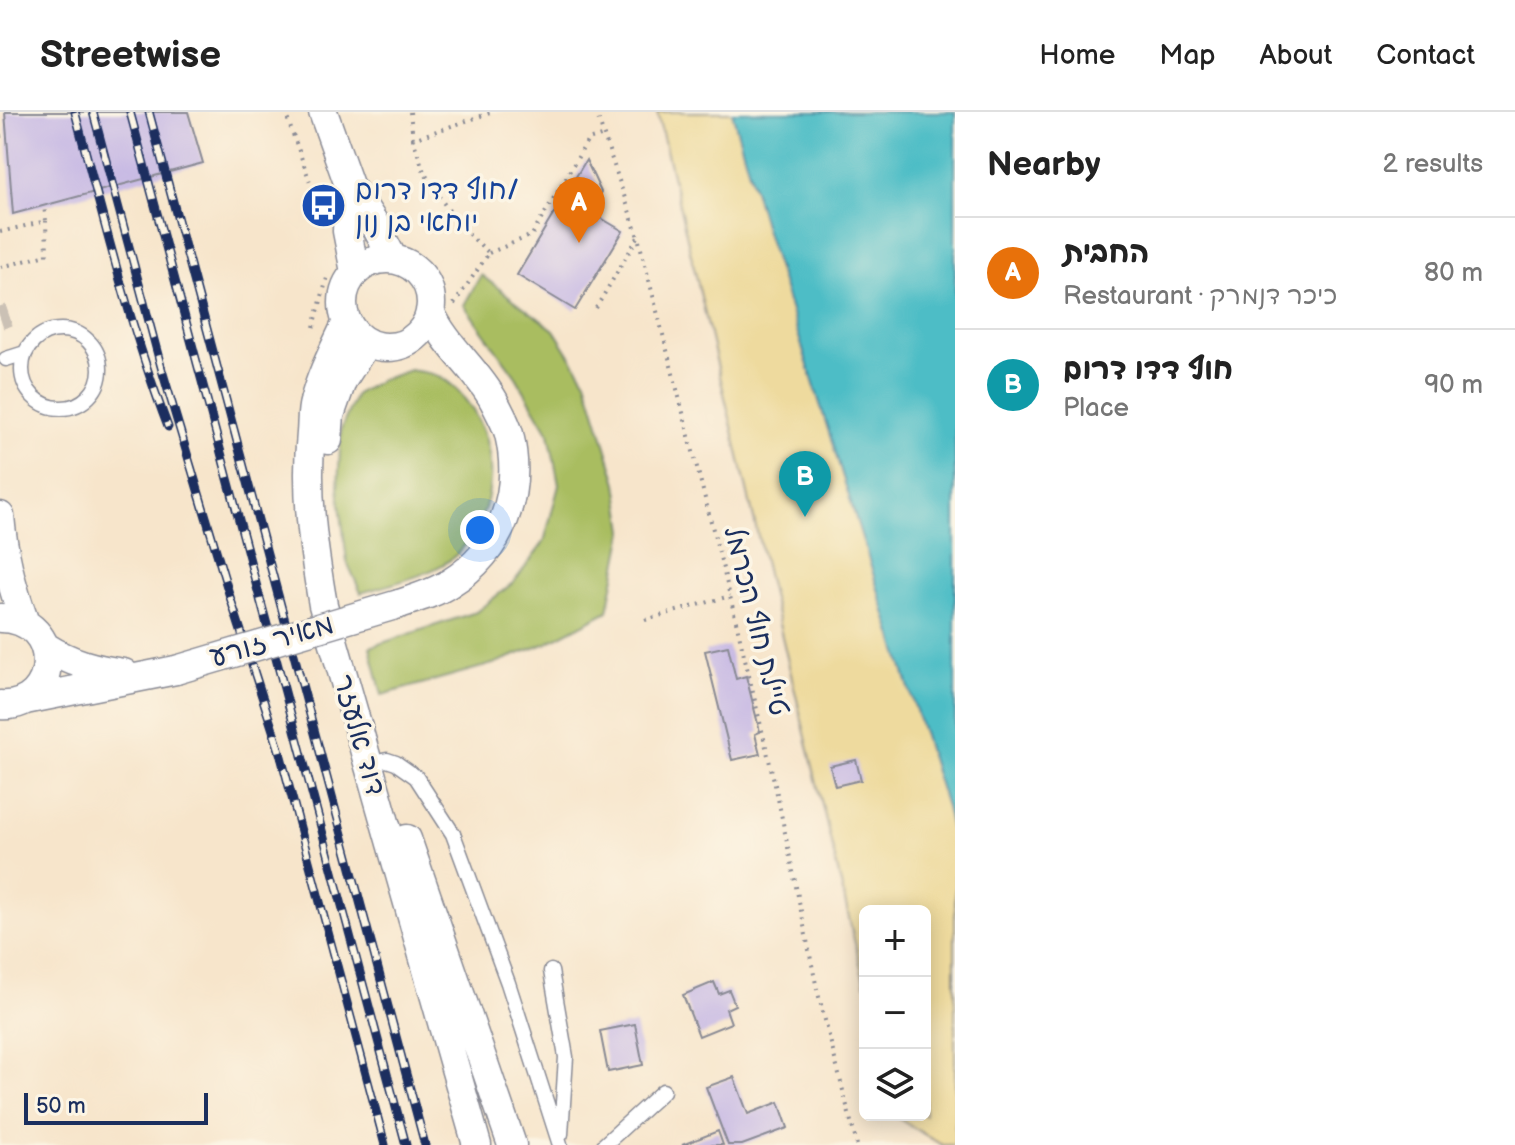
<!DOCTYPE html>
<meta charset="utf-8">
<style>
body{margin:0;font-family:"Balsamiq Sans","Playpen Sans Hebrew",sans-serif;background:#f6f6f6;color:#222}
.controls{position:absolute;right:24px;bottom:24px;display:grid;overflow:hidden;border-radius:12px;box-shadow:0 4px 20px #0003}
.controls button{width:72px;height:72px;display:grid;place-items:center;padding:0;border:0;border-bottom:2px solid #e0e0e0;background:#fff;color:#222;font:40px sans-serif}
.scale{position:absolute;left:24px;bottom:20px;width:184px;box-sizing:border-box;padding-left:8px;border:4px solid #1b2f5e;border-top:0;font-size:22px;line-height:28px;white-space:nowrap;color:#1b2f5e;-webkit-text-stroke:6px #fcf5e5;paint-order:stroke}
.you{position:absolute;left:480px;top:418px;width:28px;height:28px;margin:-20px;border:6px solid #fff;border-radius:50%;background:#1a73e8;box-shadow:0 0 0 12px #1a73e833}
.badge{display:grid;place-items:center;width:52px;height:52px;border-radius:50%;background:#1a73e8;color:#fff;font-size:26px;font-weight:700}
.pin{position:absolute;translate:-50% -66px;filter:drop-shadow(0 2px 4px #0008)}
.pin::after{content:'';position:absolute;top:42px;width:28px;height:24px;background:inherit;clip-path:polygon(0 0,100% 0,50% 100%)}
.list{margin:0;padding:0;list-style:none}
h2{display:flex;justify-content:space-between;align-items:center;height:104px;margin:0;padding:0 32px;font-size:34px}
h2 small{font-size:26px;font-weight:400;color:#767676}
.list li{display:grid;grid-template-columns:52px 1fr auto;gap:24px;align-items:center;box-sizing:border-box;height:112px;padding:0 32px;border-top:2px solid #e0e0e0}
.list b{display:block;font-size:30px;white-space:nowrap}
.list p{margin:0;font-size:26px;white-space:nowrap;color:#767676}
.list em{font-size:26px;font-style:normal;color:#767676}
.icon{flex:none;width:44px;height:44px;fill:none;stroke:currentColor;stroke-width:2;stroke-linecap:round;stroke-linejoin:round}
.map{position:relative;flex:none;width:955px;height:1033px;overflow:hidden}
header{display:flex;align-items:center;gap:48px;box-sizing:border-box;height:112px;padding:0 40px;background:#fff;border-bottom:2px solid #e0e0e0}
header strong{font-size:38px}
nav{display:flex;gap:44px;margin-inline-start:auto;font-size:28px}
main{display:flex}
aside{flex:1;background:#fff}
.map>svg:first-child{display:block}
</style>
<header>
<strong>Streetwise</strong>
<nav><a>Home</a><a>Map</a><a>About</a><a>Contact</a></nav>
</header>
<main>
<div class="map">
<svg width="955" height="1033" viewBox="0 0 955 1033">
<rect width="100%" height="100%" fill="#fcf5e5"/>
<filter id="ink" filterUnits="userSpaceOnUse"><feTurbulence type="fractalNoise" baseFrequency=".0125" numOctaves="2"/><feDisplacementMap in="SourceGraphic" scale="16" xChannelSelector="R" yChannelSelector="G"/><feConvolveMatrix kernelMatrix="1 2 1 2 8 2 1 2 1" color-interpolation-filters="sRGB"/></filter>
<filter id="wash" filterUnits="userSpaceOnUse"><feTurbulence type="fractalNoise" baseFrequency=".006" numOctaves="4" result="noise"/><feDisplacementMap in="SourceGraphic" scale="32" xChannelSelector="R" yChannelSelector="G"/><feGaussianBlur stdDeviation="1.8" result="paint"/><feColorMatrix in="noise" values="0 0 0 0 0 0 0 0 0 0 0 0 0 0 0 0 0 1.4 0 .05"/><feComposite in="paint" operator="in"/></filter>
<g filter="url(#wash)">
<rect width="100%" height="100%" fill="#f7e5cb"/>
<path fill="#a9bd61" stroke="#627660" stroke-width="2" d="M481,163l73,55 32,51 31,102 7,48 -16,80 -61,32 -54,21 -111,31 -12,-48 106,-35 38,-30 30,-40 15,-57 -10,-52 -33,-56 -52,-72z
M410,258c9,2 22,2 30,7 11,6 20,15 27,25 34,45 31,112 -10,152 -19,20 -70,31 -96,39l-14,-31 -9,-74 3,-59 15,-35 25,-14z"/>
<path fill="#eeda9e" stroke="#84847e" stroke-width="2" d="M657,0h75l33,116 181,578 9,41v298h-13l-46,-28 -1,-2h30v-204h-60v74z"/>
<path fill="#4ebdc6" stroke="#347692" stroke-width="2" d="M732,0h223v735l-9,-41 -181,-578z"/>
<g id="blocks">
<path fill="#c8bae4" d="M5,0h183l15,51 -190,51z
M586,48l15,32 -12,19 34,20 -48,79 -58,-35z
M728,534l8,33 10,-3 14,56 -5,2 5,20 -28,6 -27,-109z
M856,648l5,20 -26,6 -5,-20z
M714,870l5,12 10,-4 6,15 -9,4 5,14 -32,13 -16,-41z
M635,912l8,41 -35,7 -8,-41z
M734,965l14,37 31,-12 9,26 -46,17h-14l-22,-58z
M718,1019l5,14h-41z"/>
</g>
</g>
<g filter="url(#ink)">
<use href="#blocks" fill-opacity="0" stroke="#898a94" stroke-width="2"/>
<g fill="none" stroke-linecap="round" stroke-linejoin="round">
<path stroke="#cbc1b5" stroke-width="22" stroke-dasharray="22 11" stroke-linecap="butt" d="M0,206l9,-3"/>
<defs>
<path id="service" d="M22 257a39 39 0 1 1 78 0a39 39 0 1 1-78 0Z
M6,247l19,-6
M371,661l1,-7 5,-4 10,-2 9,3 20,14 37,57 55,149 52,162
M551,859l15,86 -5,77
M604,1033l59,-54"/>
<path id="minor" d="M323,0l26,73 25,38 19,36
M349,73l-2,46 8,41
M343 191a44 44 0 1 1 88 0a44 44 0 1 1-88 0Z
M347,210c-12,26 -26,52 -33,80 -3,10 -2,21 -3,31 -6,58 2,115 12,172l154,540
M328,328l2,-25 12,-34 25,-39
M0,404c3,37 12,72 25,107
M399,492c18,-6 36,-11 51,-21 52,-32 73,-90 59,-149 -3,-11 -10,-23 -15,-33 -18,-33 -49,-55 -64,-90
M0,506c65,0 60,91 0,87
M46,535c25,16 49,22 78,26
M25,588l151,-30
M407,727l105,306"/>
</defs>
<use href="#service" stroke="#898a94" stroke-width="17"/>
<use href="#minor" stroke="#898a94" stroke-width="31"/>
<path stroke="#898a94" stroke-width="4" stroke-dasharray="2 6" stroke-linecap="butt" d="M285,0l29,81 5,29
M410,0l3,27
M596,0l42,125 92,359 46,193 41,200 40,156
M0,24l7,-1
M0,120l46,-11 -2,-15
M489,141l43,-18 56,-95 16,-5
M1,155l46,-12 -1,-34
M454,192l35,-51 -27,-25 -20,-27 -18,-29 -11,-33 80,-27
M596,196l42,-71
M314,215l14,-53
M645,508l85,-24"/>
<use href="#service" stroke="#fff" stroke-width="14"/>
<use href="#minor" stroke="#fff" stroke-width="28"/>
<defs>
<path id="rail" d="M75,0c28,105 54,213 93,315
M93,0l69,258 68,227 49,152 106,396
M130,0l276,1033
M149,0l276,1033"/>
</defs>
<use href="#rail" stroke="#1b2f5e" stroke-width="9"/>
<use href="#rail" stroke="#fcf5e5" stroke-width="6" stroke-dasharray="18" stroke-linecap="butt"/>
<defs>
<path id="minor-bridge" d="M176,558l223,-66"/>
</defs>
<use href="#minor-bridge" stroke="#898a94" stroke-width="31" stroke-linecap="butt"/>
<use href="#minor-bridge" stroke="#fff" stroke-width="28"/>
</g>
</g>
<defs>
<symbol id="bus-disc" viewBox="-11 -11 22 22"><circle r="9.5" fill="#1a4fb4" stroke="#fcf5e5"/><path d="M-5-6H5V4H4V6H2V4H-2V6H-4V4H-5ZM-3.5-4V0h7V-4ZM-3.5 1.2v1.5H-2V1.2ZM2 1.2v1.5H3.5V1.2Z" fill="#fff"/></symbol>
</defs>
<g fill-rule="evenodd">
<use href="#bus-disc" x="298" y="68" width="51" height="51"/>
</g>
<g text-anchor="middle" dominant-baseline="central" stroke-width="7" stroke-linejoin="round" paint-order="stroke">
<g font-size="28" fill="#164399" stroke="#fcf5e5" text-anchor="start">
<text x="355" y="78">חוף דדו דרום/<tspan x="355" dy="32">יוחאי בן נון</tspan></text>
</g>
<g font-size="28" fill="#1b2f5e" stroke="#fcf5e5">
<text transform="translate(756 509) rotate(76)">טיילת חוף הכרמל</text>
<text transform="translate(272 529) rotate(-16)">מאיר זורע</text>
<text transform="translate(359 623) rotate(74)">דוד אלעזר</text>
</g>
</g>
</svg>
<div class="controls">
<button>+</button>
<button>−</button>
<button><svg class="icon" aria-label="layers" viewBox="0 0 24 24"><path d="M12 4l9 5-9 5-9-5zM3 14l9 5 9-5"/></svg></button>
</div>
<div class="scale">50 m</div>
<div class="you"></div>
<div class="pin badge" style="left:579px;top:131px;background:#e8710a">A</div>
<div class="pin badge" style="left:805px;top:405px;background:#0f9aa8">B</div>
</div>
<aside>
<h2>Nearby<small>2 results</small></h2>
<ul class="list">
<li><span class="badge" style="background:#e8710a">A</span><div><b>החבית</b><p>Restaurant · כיכר דנמרק</p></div><em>80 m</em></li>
<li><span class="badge" style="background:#0f9aa8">B</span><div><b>חוף דדו דרום</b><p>Place</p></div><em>90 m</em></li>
</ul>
</aside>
</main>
